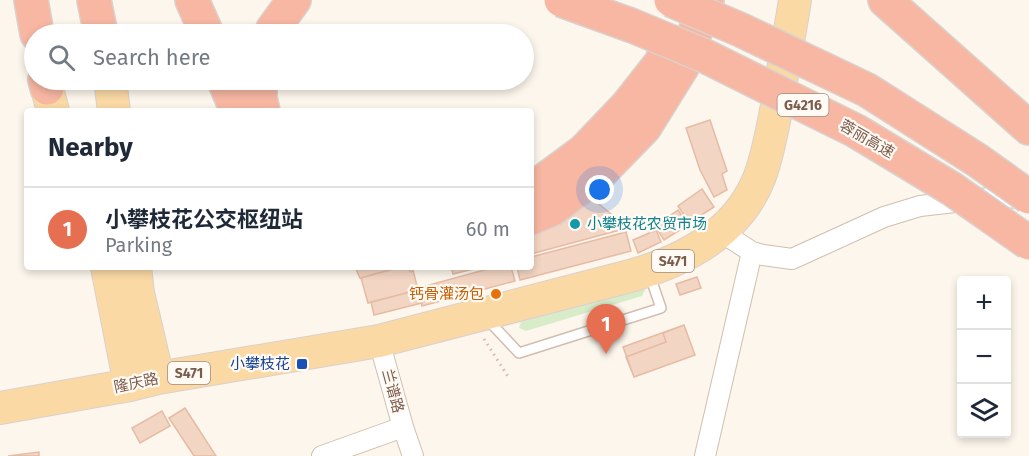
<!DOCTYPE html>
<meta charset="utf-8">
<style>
body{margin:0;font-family:"Fira Sans","Noto Sans SC",sans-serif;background:#f2f2f3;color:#1f2937}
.controls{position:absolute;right:18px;bottom:18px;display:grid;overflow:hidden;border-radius:6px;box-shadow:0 3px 9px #0003}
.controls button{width:54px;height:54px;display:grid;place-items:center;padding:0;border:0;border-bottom:2px solid #e0e1e3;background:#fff;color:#1f2937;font:30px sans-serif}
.you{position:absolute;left:600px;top:190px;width:21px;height:21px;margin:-15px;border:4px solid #fff;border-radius:50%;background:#1a73e8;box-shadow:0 0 0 9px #1a73e833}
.badge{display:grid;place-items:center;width:39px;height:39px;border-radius:50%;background:#e76f51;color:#fff;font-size:20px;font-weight:700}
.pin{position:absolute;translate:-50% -50px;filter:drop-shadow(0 2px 3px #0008)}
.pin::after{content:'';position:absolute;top:32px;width:21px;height:18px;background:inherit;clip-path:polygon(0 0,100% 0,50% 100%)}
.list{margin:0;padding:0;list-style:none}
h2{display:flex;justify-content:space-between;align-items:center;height:78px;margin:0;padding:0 24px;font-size:26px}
h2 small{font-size:20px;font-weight:400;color:#747a83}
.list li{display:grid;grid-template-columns:39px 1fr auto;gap:18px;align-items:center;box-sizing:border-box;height:84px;padding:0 24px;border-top:2px solid #e0e1e3}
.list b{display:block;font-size:22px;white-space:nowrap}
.list p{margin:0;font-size:20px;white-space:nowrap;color:#747a83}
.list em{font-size:20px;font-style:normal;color:#747a83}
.icon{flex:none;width:33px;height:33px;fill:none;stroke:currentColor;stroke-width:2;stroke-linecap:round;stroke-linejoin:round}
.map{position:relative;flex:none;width:1029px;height:456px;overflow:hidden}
.search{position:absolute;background:#fff;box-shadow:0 3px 9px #0003;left:24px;top:24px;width:510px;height:66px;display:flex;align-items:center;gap:15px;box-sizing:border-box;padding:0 21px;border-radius:33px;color:#747a83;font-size:22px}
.panel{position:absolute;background:#fff;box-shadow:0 3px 9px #0003;left:24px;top:108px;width:510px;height:162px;border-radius:6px}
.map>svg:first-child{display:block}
</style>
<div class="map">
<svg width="1029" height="456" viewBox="0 0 1029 456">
<rect width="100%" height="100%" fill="#fdf6ec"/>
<path fill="#d8ecc9" d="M641,288l4,2 -3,6 -116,35 -7,-3 2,-6z"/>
<path fill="#f3d5c3" stroke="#e6bba3" stroke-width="1.5" d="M710,120l17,51 -5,3 5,16 -13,7 -14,-27 -14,-42z
M702,189l12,18 -25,16 -11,-17z
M588,195l29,24 3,11 -89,24v-43z
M678,210l10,15 -24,15 -9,-14z
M656,230l5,12 -23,11 -5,-13z
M626,232l5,19 -111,29 -3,-13h14v-10z
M355,267h32l2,3 -29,8z
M401,267h5l5,5 2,-2 5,20 -50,13 -7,-25z
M451,267h30l-28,7z
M495,267h16l4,14 -93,25 -4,-18z
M697,277l4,11 -21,7 -4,-11z
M418,290l4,13 -48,12 -3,-13z
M684,325l11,30 -61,22 -11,-30z
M684,325l11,30 -61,22 -8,-20 40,-15 -3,-9z
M185,408l31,48h-22l-25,-38z
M162,411l8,15 -30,17 -8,-15z
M39,452v4h-31z"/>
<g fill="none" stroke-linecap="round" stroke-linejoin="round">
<defs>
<path id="lane" d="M487,319l32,34 142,-45 -12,-35"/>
<path id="street" d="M721,232l31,20 11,3 29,4 92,-42 36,-11 78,-9 29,1
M403,427l10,29
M322,456l81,-29 -24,-86
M705,456l47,-204"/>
<path id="primary" d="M110,80l4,31
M47,88l6,23
M107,267l23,118
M135,267l3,26 20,85
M0,408l130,-23 28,-7 221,-37 251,-65c54,-15 109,-44 130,-100 9,-25 13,-50 18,-76 5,-33 12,-67 17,-100"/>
<path id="highway" d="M31,0l6,34
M94,0l7,34
M192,0l15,34
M885,0l144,128
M271,34l2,-5 21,-29
M45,80l2,8
M224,80l13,31
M260,80v18l3,13
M531,190l53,-39 43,-45 34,-43 5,-12
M531,218l21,-9 48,-36 44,-45 38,-61 25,-67"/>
</defs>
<use href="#lane" stroke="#d1beb0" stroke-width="12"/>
<use href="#street" stroke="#d1beb0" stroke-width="22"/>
<use href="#primary" stroke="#dad1cd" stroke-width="34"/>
<use href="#highway" stroke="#dad1cd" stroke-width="36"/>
<path stroke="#d9b8a5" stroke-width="3" stroke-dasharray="1.5 4.5" stroke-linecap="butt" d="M484,339l25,39"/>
<use href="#lane" stroke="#fff" stroke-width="9"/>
<use href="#street" stroke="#fff" stroke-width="20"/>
<use href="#primary" stroke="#fbd9a5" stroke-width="32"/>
<use href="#highway" stroke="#f7b7a3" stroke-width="33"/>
<defs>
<path id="highway-bridge" d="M561,0l72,26 72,30 151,75 96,58 77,54
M671,0l70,30 126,60 110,70 52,37"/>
</defs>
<use href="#highway-bridge" stroke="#dad1cd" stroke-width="36" stroke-linecap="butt"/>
<use href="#highway-bridge" stroke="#f7b7a3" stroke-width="33"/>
</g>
<circle fill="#0f9aa8" stroke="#fffaf3" stroke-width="2" cx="575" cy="224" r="6"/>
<circle fill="#e8710a" stroke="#fffaf3" stroke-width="2" cx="496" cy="294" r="6"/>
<rect fill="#1a4fb4" stroke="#fffaf3" stroke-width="2" x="296" y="358" width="12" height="12" rx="3"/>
<g text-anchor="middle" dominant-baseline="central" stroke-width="4.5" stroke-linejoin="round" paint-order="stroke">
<g fill="#fffaf3" stroke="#a28b7f" stroke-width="1.5">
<rect x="777.5" y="94" width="51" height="22" rx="4.5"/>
<rect x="652" y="250" width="42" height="22" rx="4.5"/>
<rect x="168" y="362" width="42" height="22" rx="4.5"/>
</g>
<g font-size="14" font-weight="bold" fill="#7a5c4d">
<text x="803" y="105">G4216</text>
<text x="673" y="261">S471</text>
<text x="189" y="373">S471</text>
</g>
<g font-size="15" fill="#7a5c4d" stroke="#fffaf3">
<text transform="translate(867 139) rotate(30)">蓉丽高速</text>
<text transform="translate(136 383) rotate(-12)">隆庆路</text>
<text transform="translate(393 391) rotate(75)">兰谱路</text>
</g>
<g font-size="15" fill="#0d838f" stroke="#fffaf3" text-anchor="start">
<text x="587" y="224">小攀枝花农贸市场</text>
</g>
<g font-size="15" fill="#c56008" stroke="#fffaf3" text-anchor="end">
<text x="484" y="294">钙骨灌汤包</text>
</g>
<g font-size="15" fill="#164399" stroke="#fffaf3" text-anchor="end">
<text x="290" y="364">小攀枝花</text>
</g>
</g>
</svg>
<div class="controls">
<button>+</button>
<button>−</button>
<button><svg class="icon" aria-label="layers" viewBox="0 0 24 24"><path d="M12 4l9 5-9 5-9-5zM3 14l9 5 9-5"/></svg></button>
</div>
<div class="you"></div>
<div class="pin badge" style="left:606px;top:354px">1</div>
<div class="search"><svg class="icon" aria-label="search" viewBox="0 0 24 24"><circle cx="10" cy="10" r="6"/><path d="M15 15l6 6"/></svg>Search here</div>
<section class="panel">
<h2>Nearby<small></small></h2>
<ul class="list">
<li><span class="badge">1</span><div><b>小攀枝花公交枢纽站</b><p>Parking</p></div><em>60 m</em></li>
</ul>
</section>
</div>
